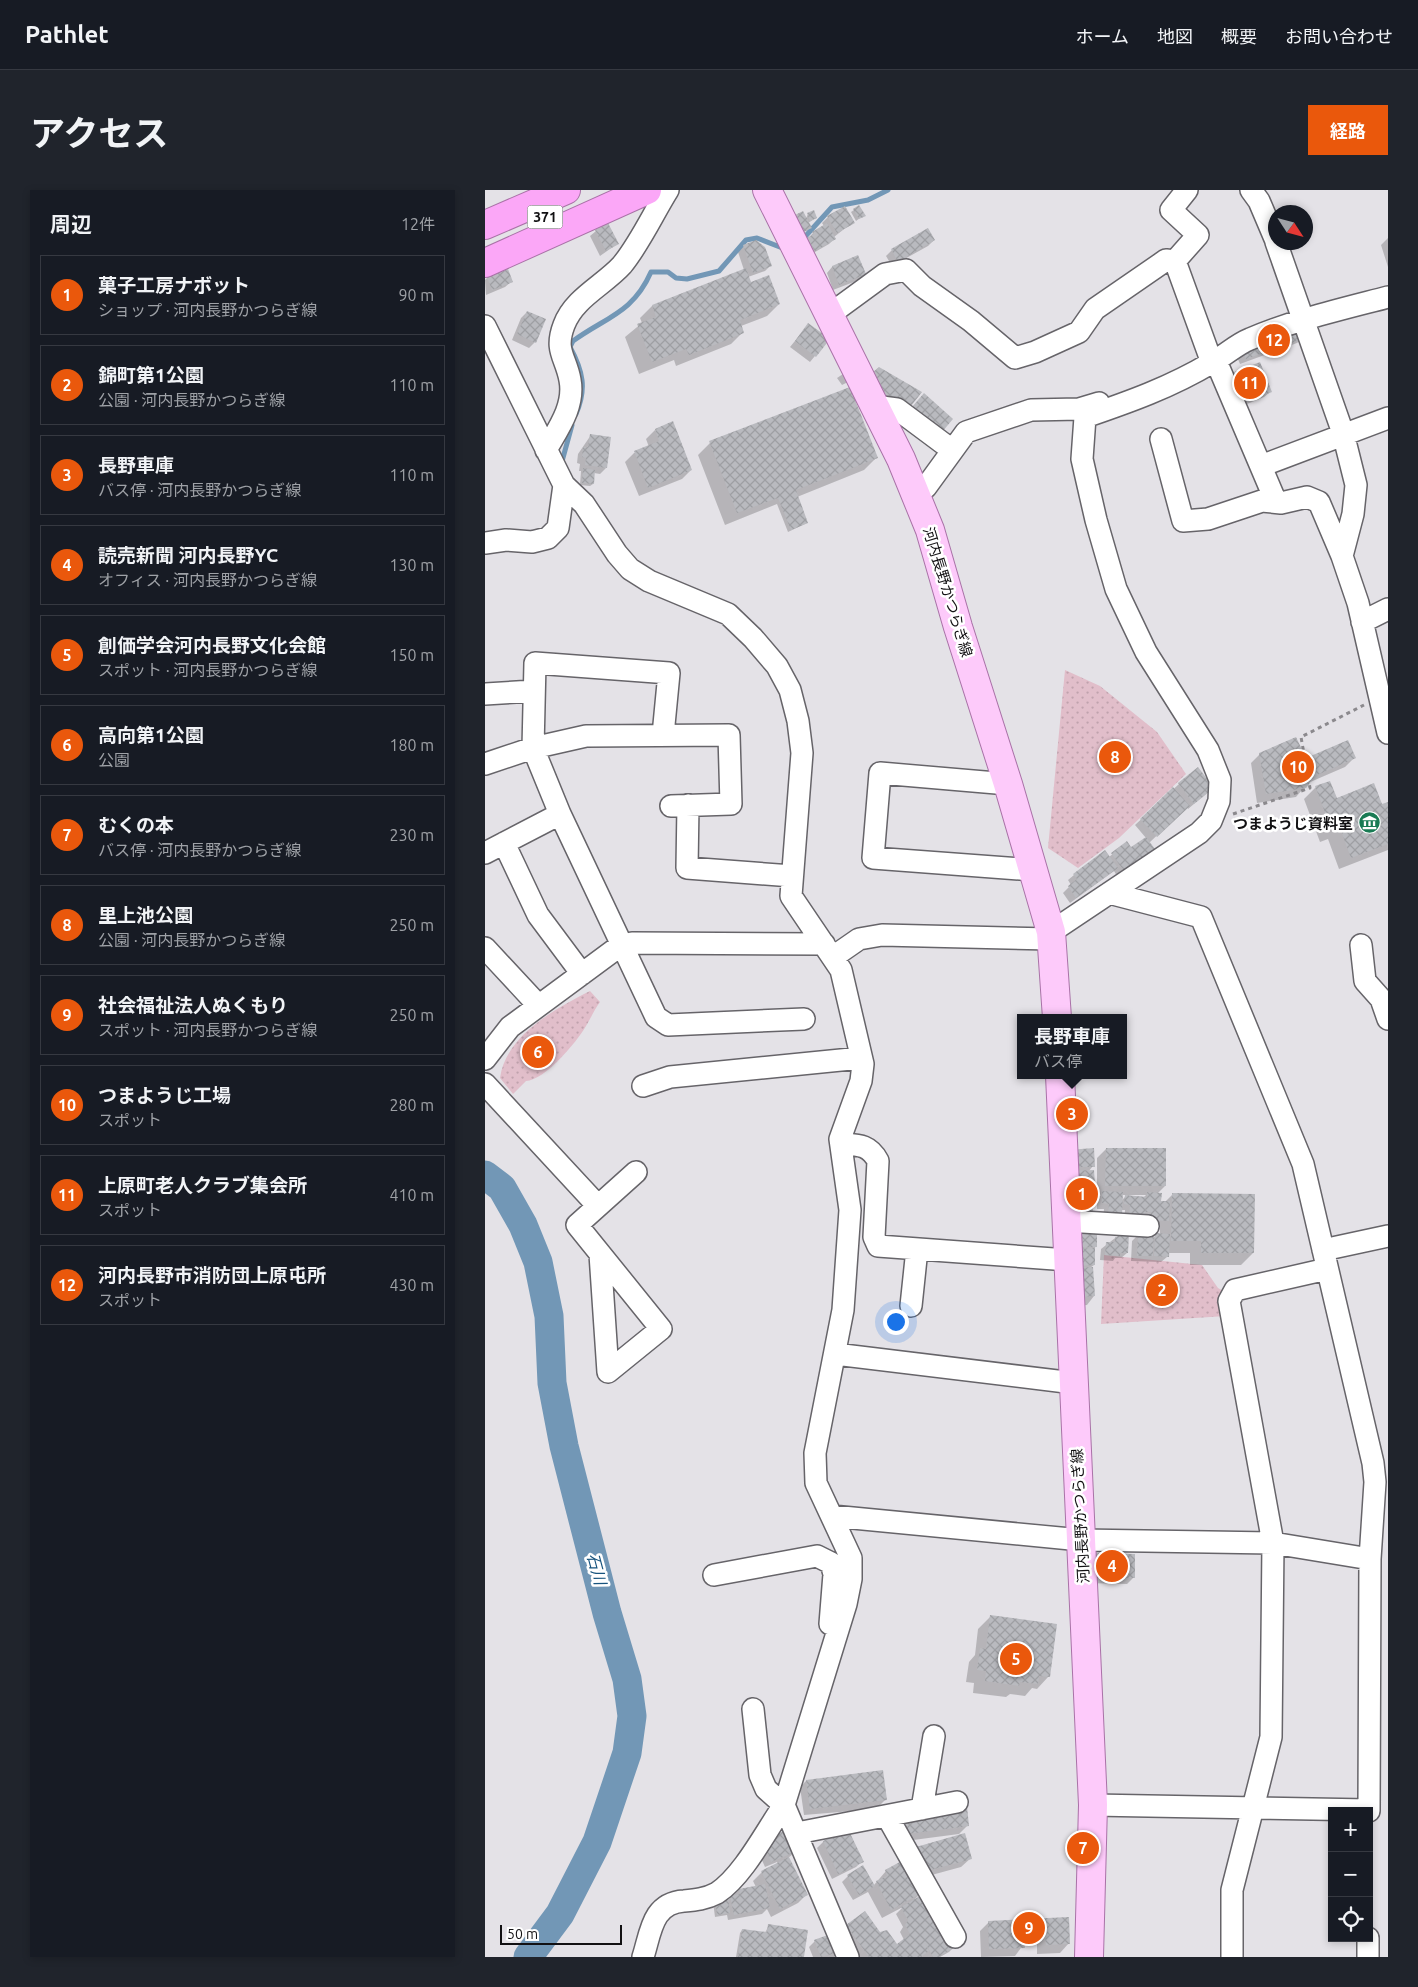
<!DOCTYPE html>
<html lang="ja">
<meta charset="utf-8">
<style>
body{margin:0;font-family:Ubuntu,"Noto Sans JP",sans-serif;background:#20242c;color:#f1f3f6}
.controls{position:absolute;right:15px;bottom:15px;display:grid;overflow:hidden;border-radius:0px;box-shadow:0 2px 8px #0003}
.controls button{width:45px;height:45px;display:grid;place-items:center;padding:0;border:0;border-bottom:1px solid #363941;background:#171b24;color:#f1f3f6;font:25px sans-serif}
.compass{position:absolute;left:783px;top:15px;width:45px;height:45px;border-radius:50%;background:#171b24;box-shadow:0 2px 8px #0003;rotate:126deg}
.scale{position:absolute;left:15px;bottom:12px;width:122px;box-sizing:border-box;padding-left:5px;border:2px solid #121113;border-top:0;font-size:14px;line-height:18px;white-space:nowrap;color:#121113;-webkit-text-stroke:4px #fff;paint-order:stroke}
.you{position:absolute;left:410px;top:1131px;width:18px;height:18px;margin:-12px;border:4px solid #fff;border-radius:50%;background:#1a73e8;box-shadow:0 0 0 8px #1a73e833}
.badge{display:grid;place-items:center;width:32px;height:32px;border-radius:50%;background:#ea580c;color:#fff;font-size:16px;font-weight:700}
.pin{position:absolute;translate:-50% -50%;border:2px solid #fff;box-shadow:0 1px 5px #0006}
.popup{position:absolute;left:532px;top:824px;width:110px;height:65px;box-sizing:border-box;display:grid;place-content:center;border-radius:0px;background:#171b24;filter:drop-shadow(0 1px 4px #0005);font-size:16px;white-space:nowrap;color:#9ea1a6}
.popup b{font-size:19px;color:#f1f3f6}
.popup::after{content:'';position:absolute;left:50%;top:100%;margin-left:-10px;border:10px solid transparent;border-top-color:#171b24}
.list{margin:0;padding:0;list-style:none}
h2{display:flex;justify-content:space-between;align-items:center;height:65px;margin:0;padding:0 20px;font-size:21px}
h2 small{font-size:16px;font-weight:400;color:#9ea1a6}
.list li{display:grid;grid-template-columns:32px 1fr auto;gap:15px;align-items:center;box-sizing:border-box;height:80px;margin:0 10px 10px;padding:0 10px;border:1px solid #363941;border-radius:0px}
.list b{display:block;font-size:19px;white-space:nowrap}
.list p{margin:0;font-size:16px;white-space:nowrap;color:#9ea1a6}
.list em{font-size:16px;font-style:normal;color:#9ea1a6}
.icon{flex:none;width:28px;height:28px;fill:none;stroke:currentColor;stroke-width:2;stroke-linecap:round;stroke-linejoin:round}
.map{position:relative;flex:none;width:903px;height:1767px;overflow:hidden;border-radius:0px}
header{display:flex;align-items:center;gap:30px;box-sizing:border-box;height:70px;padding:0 25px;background:#171b24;border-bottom:1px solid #363941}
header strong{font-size:24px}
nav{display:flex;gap:28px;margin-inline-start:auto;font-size:18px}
.intro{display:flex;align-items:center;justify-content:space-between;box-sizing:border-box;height:120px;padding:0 30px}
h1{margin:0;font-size:35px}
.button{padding:12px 22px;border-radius:0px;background:#ea580c;color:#fff;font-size:18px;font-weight:700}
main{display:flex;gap:30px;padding:0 30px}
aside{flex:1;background:#171b24;border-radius:0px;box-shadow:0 2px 8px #0003}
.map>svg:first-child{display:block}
</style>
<header>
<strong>Pathlet</strong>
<nav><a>ホーム</a><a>地図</a><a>概要</a><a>お問い合わせ</a></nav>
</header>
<div class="intro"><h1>アクセス</h1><a class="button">経路</a></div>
<main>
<aside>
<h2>周辺<small>12件</small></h2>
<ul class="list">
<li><span class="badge">1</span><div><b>菓子工房ナボット</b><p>ショップ · 河内長野かつらぎ線</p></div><em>90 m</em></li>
<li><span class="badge">2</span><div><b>錦町第1公園</b><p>公園 · 河内長野かつらぎ線</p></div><em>110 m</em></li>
<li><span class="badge">3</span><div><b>長野車庫</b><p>バス停 · 河内長野かつらぎ線</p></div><em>110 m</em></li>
<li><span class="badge">4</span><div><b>読売新聞 河内長野YC</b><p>オフィス · 河内長野かつらぎ線</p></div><em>130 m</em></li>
<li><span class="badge">5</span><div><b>創価学会河内長野文化会館</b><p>スポット · 河内長野かつらぎ線</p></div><em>150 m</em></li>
<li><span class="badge">6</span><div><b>高向第1公園</b><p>公園</p></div><em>180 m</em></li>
<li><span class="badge">7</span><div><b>むくの本</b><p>バス停 · 河内長野かつらぎ線</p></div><em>230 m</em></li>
<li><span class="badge">8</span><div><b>里上池公園</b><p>公園 · 河内長野かつらぎ線</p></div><em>250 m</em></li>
<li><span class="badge">9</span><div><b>社会福祉法人ぬくもり</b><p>スポット · 河内長野かつらぎ線</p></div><em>250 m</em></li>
<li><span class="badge">10</span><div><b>つまようじ工場</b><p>スポット</p></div><em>280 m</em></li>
<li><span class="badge">11</span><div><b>上原町老人クラブ集会所</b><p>スポット</p></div><em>410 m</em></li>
<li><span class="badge">12</span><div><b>河内長野市消防団上原屯所</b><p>スポット</p></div><em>430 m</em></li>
</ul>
</aside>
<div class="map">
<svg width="903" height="1767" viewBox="0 0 903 1767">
<defs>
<pattern id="park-dots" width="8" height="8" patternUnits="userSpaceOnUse" patternTransform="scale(1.25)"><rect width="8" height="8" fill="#e1beca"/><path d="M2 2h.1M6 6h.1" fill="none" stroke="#c0a2ad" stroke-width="1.8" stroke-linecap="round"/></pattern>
<pattern id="building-cross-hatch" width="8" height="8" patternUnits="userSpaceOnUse" patternTransform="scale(1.25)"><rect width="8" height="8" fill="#b9babf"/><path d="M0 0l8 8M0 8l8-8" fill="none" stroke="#9e9fa3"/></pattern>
</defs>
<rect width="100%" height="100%" fill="#e4e2e7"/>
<path fill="url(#park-dots)" d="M580,480l35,16 57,46 29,42 -67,64 -41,30 -30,-20z
M105,801l10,11c-6,8 -9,16 -14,24 -10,17 -41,54 -60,55l-13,13 -13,-16c6,-43 55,-69 90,-87z
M619,1065l98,10 16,23 7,4 1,24 -125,8z"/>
<path fill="#0003" fill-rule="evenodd" d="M369,20l10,5 -8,6 -5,-9z
M323,24l8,4 -8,5 2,5 -2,2 -10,5z
M343,27l25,5 -19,15 1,1 -6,6 -21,12 -6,-11 11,-12 11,-7 -2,-3z
M111,41l21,13 -17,12 -10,-20z
M903,48v29l-7,-22z
M449,50l-6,6 -36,20 -6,-10 6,-6z
M258,56l28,19 -6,6 -17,6 3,7 28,20 -12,12 -26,10 2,6 -12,12 -55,22 -2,-6 -35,14 -14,-37 17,-14 -2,-5 12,-12 92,-36 -6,-18z
M373,67l7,17 -6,6 -26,10 -6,-17 5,-6z
M2,88l24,4 -6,5 -19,8 -1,-15z
M42,122l8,30 -6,6 -17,-8 9,-22z
M323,135l20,15 -18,22 -20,-15z
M818,148l-6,5 -57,21 -5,-12z
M361,182l2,10 -6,3 -5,-7z
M745,186l40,16 -6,5 -29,12z
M170,240l36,40 -9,9 -43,17 -14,-34 9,-9 15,-6 -3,-8z
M106,245l15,33 -6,6 -6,-1 -1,11 -3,2 -10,-1 1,-14h-2l1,-7 -3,-1 1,-9z
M225,253l166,15 -12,12 -67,27 10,26 -19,9 -11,-28 -52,21 -27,-70z
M775,564l45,6 49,-2 -9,9 -37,16 -12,14 -39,6 -6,-40z
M694,594l34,4 -25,21 -1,-2 -38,36 4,6 -5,6 -31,21 -3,-5 -44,32 -7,-10 8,-8 -3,-5 6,-5 35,-18 17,-14 5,6 15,-11 -11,-13z
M831,597l20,12 45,7 6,-2 1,46 -49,19 -11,-30 -8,3 -16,-43z
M621,959l59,37 -8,8 3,8 4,1 8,-8 81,58 -12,12h-51v-12h-22l-1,4 -6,5 -30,-1 1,-20 6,-6 15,2 7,-2v-9l-36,-3 1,-13h-4l-18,10 1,-11h-7v-11l4,-3 -4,-1v-36zM636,1005h6l-6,6zM644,1005h17l-3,3 -14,-1z
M577,967l31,9 -5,6 5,11 -7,8 6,19 -6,6z
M611,1043l-2,32 -4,3 4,28 -7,9 -9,1 -9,-62z
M634,1045l8,18 -6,5h-6l-2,3 -13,-1 1,-11z
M600,1370l48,18 -6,6 -43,-1z
M505,1427l59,59 -12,13 -5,-1 -7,8 -15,-2 -4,3 -33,-4 1,-10 -8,-1 3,-20 6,-7 3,-26z
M355,1586l45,24 -9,9 -72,6 -4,-28 6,-6z
M420,1626l63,9 -9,9 -61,8 -2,-17z
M362,1640l15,31 -6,6 -24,12 -15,-31 6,-6z
M271,1657l42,3 -10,8 19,36 -9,9 -27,14 -4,-8 -5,5 -34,6 -1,-5 -12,2 -2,-15 14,-1 12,-11 17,-3 -3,-6 9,-9 16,-8 -1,-2 -12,5z
M486,1668l-10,9 -44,12 6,12 -9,9 18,4 -6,6 11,18 18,18 -6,6 -9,5h-87l-7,-31 18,-13 15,21 17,12 8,-6 -4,-8 3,-5 -7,-13 7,-7 -21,11 -14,-26 -15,8 -11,-18 6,-6 26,9 12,-14z
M583,1729l1,24 -9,10 -23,1v-10l-14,1 -8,11 -34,1 -1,-26 9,-9z
M284,1735l33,32h-66l4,-24 2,-3 23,3z
M330,1751l24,11 -5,5h-21l-4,-10z"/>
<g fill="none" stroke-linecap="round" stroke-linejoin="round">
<path stroke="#7297b6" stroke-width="5" d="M317,50l30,-33 36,-7 20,-10
M91,224c11,-25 7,-43 -6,-67l3,-6c33,-24 60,-28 78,-69h17l8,6 11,1 32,-8 27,-31 11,-2 28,11
M76,275l11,-40"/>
<path stroke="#7297b6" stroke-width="29" d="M0,985l17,13 21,37 15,37 11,54 3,67 12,63 43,167 20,66 5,37 -5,37 -30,89 -37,72 -32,43"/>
</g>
<path fill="url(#building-cross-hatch)" d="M374,15l7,11 -7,3 -6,-10z
M360,16l10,17 -18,10 -10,-17z
M329,20l3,8 -7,3 -3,-8z
M318,21l9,17 -11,5 -8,-17z
M123,33l11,21 -13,7 -11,-21z
M342,33l9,16 -21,12 -8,-13 7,-4 -2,-2z
M443,38l7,12 -37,22 -7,-13z
M271,50l9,7 7,19 -19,7 -10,-28z
M373,65l8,19 -27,11 -7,-19z
M261,78l5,14 18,-7 11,29 -40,16 4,13 -55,22 -3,-6 -34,13 -15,-38 19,-7 -4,-12z
M23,79l5,13 -21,8 -5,-13z
M42,121l19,8 -10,24 -19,-9z
M814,132l6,16 -59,21 -6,-14z
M323,133l22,16 -14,18 -21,-16z
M775,172l12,30 -31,12 -12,-30z
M394,177l43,25 -11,14 -28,-7 -11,-26z
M365,197l28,71 -82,32 12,33 -17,7 -13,-32 -41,15 -28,-72z
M439,203l29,26 -11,13 -30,-25z
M188,231l19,49 -44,18 -14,-37 25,-10 -4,-12z
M105,244l21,3 -4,31 -22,-3 1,-7 -4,-1 1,-10h5z
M98,278l12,2 -1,14 -12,-1z
M811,547l10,21 42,-18 8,18 -41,18 -9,12 -40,6 -7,-41z
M713,577l16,21 -20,16 -16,-21z
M845,591l7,17 37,-15 8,21 6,-2v42l-37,14 -11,-30 -8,3 -17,-45z
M688,597l17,19 -33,31 -17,-18z
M661,647l9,12 -31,22 -13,-18 16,-12 4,6z
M620,660l13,18 -42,30 -8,-12 9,-7 -4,-5z
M609,958l1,19h-17v-4l-10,1v-14z
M621,958h60v38h-61z
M609,980l1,14h-25l-1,-13z
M606,999l2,22 -14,1 -4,-22z
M617,1001l21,1 -1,23 -14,-1 1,-10 -7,-1z
M662,1002l15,1 -1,8h9l-1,20 -19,-1 1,-8h-5v-5l-1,11 -16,-1 1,-12 -6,-1 1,-9 22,2z
M687,1003l83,1 -1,59h-53v-12h-30z
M596,1042h16v15l-22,1z
M633,1043l11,1 -1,19h-8v3l-15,-1 1,-13h9v-5h3z
M670,1043l15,1 -1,23 -15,-1z
M653,1044h16l-1,22h-16z
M610,1058v17l-21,1 -1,-17z
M608,1077l2,29 -16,1 -2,-29z
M605,1363l45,1v24h-45z
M505,1425l67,9 -7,53 -11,-1 -1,8 -18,-2 -1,4 -34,-5 1,-10 -9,-1 3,-22 6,1z
M398,1580l4,30 -77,9 -4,-29z
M482,1616l2,20 -62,8 -2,-19z
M306,1638l9,22 -29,12 -9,-22z
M363,1639l16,33 -26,12 -15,-33z
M480,1643l7,26 -49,13 -7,-25z
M304,1667l19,38 -28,14 -19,-38z
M422,1668l18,33 -34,19 -15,-29 11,-5 -2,-6z
M378,1675l12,21 -16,9 -12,-20z
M280,1694l5,24 -36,7 -4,-19 10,-2 -1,-5z
M442,1702l7,12 -7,5 10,18 20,19 -19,11h-5l-8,-15 4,9 -8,6h-52l-23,-32 19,-14 15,21 7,-2 10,14 13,-10 -5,-9 3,-5 -7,-13z
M243,1706l2,17 -13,2 -2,-17z
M584,1727l1,27 -24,1 -1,-10 -21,1 1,12 -36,1 -1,-28z
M283,1734l40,6 -4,27h-66l4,-28 25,3z
M348,1743l7,19 -19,5 -7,-17z"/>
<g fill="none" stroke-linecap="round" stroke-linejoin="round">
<defs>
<path id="minor" d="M766,0l8,11 17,40
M791,52l67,191 13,52 -3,29 -11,42 16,47 30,130
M690,71l37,102
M344,125l56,-41 21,-4 16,16 49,35 44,37 20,-6 44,-20 16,-23 71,-49 9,1 23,-26 -27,-25 16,-20
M0,136l79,159 20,19 33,50 13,15 19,12 79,33 25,24 24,28 13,24 8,31 4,32 -11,143 50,74 22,94 -2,17 -21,58 10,71 -7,100 -28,143 1,30 35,75v21l-5,25 -62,201 64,152
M731,171l60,141
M389,216l23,3 55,41
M676,249l22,82 25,-2 54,-18 19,2 26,-6 12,5 23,54
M61,260c12,-21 29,-44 24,-70 -4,-23 -16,-29 -6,-55 10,-27 40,-40 58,-60 18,-22 31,-51 46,-75
M776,276l127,-48
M431,306l10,-9 40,-55 65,-22 48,-1 20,-6
M0,353l21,-3 26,2 16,-4 10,-10 6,-43
M877,432l26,-13
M0,504l48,-3
M178,545l6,-62 -134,-10 -2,85 27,66 96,203 12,8 136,-6
M0,574l48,-16 53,-12 143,-1 2,69 -60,2
M523,594l-128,-11 -7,85 160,12
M203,615l-1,63 105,8
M19,653l34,72 44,59
M0,663l75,-39
M624,703l92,24 102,247 70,299 2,19 -5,77 -1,252
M566,742l148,-99 12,-12 8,-20 1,-21 -12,-30 -62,-98 -30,-63 -20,-69 -14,-61 3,-42c44,-15 86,-30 126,-54 14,-7 24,-18 39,-24 44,-19 92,-30 138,-42
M876,755l4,36 16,18 7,20
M0,758l53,57
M348,767l26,-18 23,-4 169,4
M0,869l25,-32 111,-82 11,-2 192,1
M0,894l113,122
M158,896l27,-9 191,-19
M356,954c17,1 28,0 37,17l-4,76 4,9 190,14
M581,1031l82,5
M838,1060l65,-14
M115,1064l8,118 53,-43 -84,-104 59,-53
M426,1116l6,-57
M350,1164l239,29
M347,1326l249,24 192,3 97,16
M229,1385l103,-19 14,7 3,11 -4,50
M608,1615l276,5
M437,1619l12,-73
M402,1626l68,121
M312,1643l160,-31
M158,1767c8,-25 9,-54 41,-56 11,-1 22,-2 33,-8 26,-17 49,-62 67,-88l-18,-16 -6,-14 -7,-66
M747,1767v-67l39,-153 2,-194 -44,-242 6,-11 92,-21
M883,1767v-19"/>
<path id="major" d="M282,0l134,269 29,71 28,97 50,157 43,148 6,86
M575,885l33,730 -4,152"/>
<path id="highway" d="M0,35l81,-35
M0,73l162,-73"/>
</defs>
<use href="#minor" stroke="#666469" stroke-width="24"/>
<use href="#major" stroke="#a972a7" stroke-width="30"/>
<use href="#highway" stroke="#a972a7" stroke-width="30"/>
<path stroke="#8b898d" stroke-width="3" stroke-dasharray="4 4" stroke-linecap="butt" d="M748,624l77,-26 -9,-51 63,-32"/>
<use href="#minor" stroke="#fff" stroke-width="21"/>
<use href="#major" stroke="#fdcafa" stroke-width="28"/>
<use href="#highway" stroke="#fba7f7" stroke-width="28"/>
</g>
<defs>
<symbol id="museum-disc" viewBox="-11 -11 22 22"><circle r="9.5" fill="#197b54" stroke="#fff"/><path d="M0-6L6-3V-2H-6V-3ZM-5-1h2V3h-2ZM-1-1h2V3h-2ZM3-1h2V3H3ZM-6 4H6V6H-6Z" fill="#fff"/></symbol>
</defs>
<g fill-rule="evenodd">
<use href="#museum-disc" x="872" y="620" width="25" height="25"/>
</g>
<g text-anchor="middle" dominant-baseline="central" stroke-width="5" stroke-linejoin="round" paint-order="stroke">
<rect fill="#fff" stroke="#59585a" stroke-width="1" x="42.5" y="15.5" width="35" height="23" rx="4"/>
<g font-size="14" font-weight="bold" fill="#121113">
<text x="60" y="27">371</text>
</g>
<g font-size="15" fill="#121113" stroke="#fff">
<text transform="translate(463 402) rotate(73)">河内長野かつらぎ線</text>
<text transform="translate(595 1326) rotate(-93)">河内長野かつらぎ線</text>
</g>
<g font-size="15" font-weight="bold" fill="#121113" stroke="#fff" text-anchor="end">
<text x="868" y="633">つまようじ資料室</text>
</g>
<g font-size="16" font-style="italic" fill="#18547e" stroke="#fff">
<text transform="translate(112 1379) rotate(75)">石川</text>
</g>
</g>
</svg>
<div class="controls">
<button>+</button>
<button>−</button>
<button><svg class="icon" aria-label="locate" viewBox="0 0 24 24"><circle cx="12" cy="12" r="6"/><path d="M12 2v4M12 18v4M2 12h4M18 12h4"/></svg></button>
</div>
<svg class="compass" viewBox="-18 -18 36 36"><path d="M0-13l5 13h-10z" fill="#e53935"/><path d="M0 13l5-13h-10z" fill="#9ea1a6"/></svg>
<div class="scale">50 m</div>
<div class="you"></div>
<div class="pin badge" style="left:597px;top:1004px">1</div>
<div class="pin badge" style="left:677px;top:1100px">2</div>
<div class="pin badge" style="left:587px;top:924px">3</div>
<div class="popup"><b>長野車庫</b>バス停</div>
<div class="pin badge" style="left:627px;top:1376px">4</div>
<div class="pin badge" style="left:531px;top:1469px">5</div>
<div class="pin badge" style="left:53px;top:862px">6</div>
<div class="pin badge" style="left:598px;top:1658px">7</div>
<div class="pin badge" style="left:630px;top:567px">8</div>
<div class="pin badge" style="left:544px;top:1738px">9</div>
<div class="pin badge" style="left:813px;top:577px">10</div>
<div class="pin badge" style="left:765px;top:193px">11</div>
<div class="pin badge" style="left:789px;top:150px">12</div>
</div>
</main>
